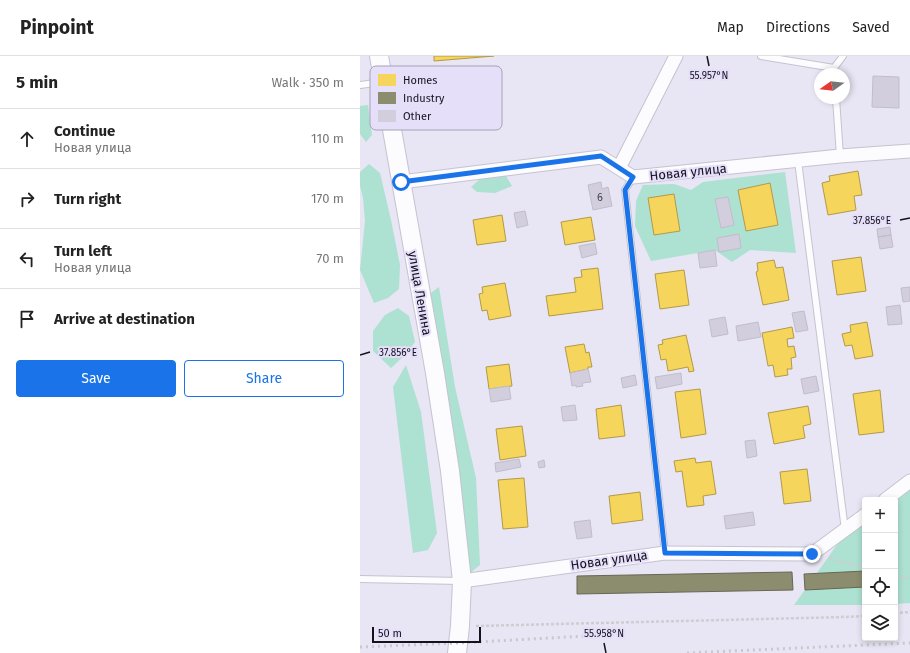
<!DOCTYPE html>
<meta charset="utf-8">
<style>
body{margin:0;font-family:"Fira Sans",sans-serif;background:#f2f2f2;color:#222}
.controls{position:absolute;right:12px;bottom:12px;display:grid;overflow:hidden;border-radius:4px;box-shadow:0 2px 6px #0003}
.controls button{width:36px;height:36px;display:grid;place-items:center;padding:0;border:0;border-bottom:1px solid #e0e0e0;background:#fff;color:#222;font:20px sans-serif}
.compass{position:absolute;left:454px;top:12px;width:36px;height:36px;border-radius:50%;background:#fff;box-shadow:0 2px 6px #0003;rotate:256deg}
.scale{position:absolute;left:12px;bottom:10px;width:109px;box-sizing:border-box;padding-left:4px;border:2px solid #15111d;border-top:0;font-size:11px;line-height:14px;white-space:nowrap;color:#15111d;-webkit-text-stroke:3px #e5dffa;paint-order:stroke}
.stop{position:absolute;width:12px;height:12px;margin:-9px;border:3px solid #1a73e8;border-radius:50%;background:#fff}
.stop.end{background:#1a73e8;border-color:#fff;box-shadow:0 1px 4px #0008}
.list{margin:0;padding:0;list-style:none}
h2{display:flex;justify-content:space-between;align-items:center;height:52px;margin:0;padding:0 16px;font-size:17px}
h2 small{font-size:13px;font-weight:400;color:#767676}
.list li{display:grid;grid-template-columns:26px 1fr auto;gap:12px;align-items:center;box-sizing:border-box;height:60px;padding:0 16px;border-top:1px solid #e0e0e0}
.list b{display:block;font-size:15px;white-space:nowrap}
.list p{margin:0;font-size:13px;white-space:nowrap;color:#767676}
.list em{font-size:13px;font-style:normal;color:#767676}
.actions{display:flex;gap:8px;padding:12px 16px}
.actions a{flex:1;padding:9px 0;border:1px solid #1a73e8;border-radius:4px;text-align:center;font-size:14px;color:#1a73e8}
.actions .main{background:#1a73e8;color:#fff}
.icon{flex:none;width:22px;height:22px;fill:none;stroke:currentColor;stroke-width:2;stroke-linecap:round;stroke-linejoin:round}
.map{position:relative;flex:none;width:550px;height:597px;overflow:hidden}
header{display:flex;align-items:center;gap:24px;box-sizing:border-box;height:56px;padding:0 20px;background:#fff;border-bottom:1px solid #e0e0e0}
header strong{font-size:19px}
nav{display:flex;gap:22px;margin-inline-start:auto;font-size:14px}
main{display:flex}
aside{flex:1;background:#fff}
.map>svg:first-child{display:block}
</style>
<header>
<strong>Pinpoint</strong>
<nav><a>Map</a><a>Directions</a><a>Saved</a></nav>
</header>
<main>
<aside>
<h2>5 min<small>Walk · 350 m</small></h2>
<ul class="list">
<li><svg class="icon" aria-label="ahead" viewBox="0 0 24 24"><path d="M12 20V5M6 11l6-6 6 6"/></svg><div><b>Continue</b><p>Новая улица</p></div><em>110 m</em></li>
<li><svg class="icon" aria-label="right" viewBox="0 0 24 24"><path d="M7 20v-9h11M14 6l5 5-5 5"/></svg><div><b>Turn right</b></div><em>170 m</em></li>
<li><svg class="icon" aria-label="left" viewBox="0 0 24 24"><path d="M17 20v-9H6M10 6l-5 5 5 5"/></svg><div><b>Turn left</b><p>Новая улица</p></div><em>70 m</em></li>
<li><svg class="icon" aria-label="arrive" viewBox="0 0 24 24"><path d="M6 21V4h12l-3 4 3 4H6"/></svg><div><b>Arrive at destination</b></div></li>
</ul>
<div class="actions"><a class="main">Save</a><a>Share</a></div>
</aside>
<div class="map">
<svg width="550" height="597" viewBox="0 0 550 597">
<rect width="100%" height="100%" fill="#e8e5f4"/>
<path fill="#ade1d1" d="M8,49l4,30 -6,7 -6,-8v-28z
M9,108l11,9 11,47 9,45 -1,24 -11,9 -14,5 -14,-33 5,-49 -2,-23 -3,-12v-14z
M425,116l11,81 -46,-3 -18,12 -17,-12 -64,11 -16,-35 1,-25 7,-16 31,-1 17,6 12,-8z
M146,120l6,10 -17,7 -18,-1 -6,-5 10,-9z
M79,231l16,100 21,91 4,87 -10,8 -47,-274z
M38,252l11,8 6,26 -9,12 -15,14 -18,-17v-20l12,-16z
M46,309l15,47 16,121 -9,17 -15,3 -20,-166z
M550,419v128l-15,1v-104h-18z
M505,453v96h-71l65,-91z"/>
<path fill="#f6d55c" stroke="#b29a49" d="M74,0h60l-60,5z
M498,115l4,24 -8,1 2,14 -28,5 -6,-32 8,-2 -1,-5z
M410,127l8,42 -32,6 -8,-41z
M314,138l6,37 -26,4 -6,-37z
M142,159l4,26 -29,4 -4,-25z
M231,161l4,23 -30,5 -4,-23z
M501,201l5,34 -29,4 -5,-34z
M414,204l2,8 7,-1 6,33 -26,5 -7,-33 2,-1 -1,-8z
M238,212l5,41 -54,7 -3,-20 30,-4 -2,-14 8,-1 -1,-7z
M324,214l5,35 -29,4 -5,-35z
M145,227l6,33 -22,4 -2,-10 -5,1 -3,-17 4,-1 -1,-6z
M507,266l6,34 -18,3 -3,-14 -7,1 -3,-12 9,-2 -1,-7z
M432,271l2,11 -7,1 1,8 6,-1 2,11 -5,1 1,11h-5l1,6 -13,2 -2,-12 -5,1 -6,-33z
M326,279l8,36 -5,1 -1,-5 -20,4 -2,-12 -5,1 -3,-15 5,-1 -1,-4z
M224,288l2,9 3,-1 3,15h-4v2l-18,4 -5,-26z
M149,308l3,22 -23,3 -3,-22z
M340,333l6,45 -25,4 -6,-46z
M520,334l4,42 -25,3 -6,-41z
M261,349l4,31 -26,3 -3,-30z
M448,350l3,18 -8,2 2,12 -31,6 -6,-31z
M162,370l4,30 -26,4 -4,-31z
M335,402l1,5 15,-2 5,33 -13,2 1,9 -17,2 -5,-36 -6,1 -2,-11z
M447,413l4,32 -27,3 -4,-32z
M164,422l4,49 -25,2 -5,-49z
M280,436l3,28 -31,4 -3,-28z"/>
<path fill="#8c8c6e" stroke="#686756" d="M505,515v16l-60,3 -1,-16z
M432,516l1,18 -216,4v-18z"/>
<path fill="#d2cede" stroke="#c1bdcb" d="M513,20l26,1v31l-27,-1z
M241,126l1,7 6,-2 4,19 -19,4 -5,-25z
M368,141l6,28 -13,3 -6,-29z
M165,155l3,14 -11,3 -3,-15z
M530,171l1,8 -13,2 -1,-8z
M379,178l2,14 -22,4 -2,-14z
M531,179l2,12 -13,2 -2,-12z
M235,187l2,11 -15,4 -3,-12z
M355,194l2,16 -17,2 -2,-15z
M550,231v14l-7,1 -2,-14z
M540,249l2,19 -14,1 -2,-18z
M444,255l4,19 -12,2 -4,-19z
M365,261l3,17 -16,3 -3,-17z
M398,266l3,15 -23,4 -2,-15z
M228,313l3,13 -9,1 1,3 -7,1v-2l-4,1 -2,-13z
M321,317l1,11 -25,5 -2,-12z
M275,319l2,10 -14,3 -2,-10z
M456,320l3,15 -15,3 -3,-15z
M149,330l2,13 -20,3 -2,-13z
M215,349l2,15 -14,1 -2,-14z
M395,384l2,16 -10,2 -2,-17z
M159,403l2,8 -25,5 -1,-9z
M184,404l1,7 -6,1 -1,-6z
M393,456l2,13 -29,4 -2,-13z
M230,464l2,17 -15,2 -3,-17z"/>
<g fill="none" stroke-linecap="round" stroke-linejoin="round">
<defs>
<path id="service" d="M401,0l73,12v6
M474,12l9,-12
M0,29l22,-3
M476,42l4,58
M438,105l47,369
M273,121l-8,13 40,363
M0,523l100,2"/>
<path id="minor" d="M259,112l57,-112
M41,126l200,-25 32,20 207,-21 70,-5
M525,444l25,-19
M102,525l203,-28 147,1 53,-39"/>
<path id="secondary" d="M19,0l56,317 15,98 12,110 -2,45 -3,27"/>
</defs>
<use href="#service" stroke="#c6c3d0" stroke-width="8"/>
<use href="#minor" stroke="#c6c3d0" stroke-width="15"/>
<use href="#secondary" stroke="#c6c3d0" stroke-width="20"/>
<path stroke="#ceced2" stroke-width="2.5" stroke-dasharray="3 2" stroke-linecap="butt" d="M469,502l36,10
M535,519l15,4
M535,557l15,-1
M116,570l369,-9 20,-1"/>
<use href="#service" stroke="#fcfbfd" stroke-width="6"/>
<use href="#minor" stroke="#fcfbfd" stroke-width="13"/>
<use href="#secondary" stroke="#fcfbfd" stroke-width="18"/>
<path stroke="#c9c8cd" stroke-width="3" stroke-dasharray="2 4" stroke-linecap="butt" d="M0,591l99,-4 163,-9
M327,597l223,-10"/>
</g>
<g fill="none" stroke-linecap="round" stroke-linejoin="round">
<path stroke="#1a73e8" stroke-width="5" d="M41,126l200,-26 32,21 -8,13 40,363 147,1"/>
</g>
<path fill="none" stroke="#15111d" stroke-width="1.5" d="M347,0l2,10M540,164l10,-2M0,299l10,-3M244,587l2,10"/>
<g text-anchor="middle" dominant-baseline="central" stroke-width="4" stroke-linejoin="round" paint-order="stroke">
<g font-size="11" fill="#474350">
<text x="240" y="141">6</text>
</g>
<g font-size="13" fill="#15111d" stroke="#e5dffa">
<text transform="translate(328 116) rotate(-6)">Новая улица</text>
<text transform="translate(60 237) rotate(80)">улица Ленина</text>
<text transform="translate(249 504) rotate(-8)">Новая улица</text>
</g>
</g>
<rect x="10" y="10" width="132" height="64" rx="6" fill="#e5dffa" stroke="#a7a1b8" stroke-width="1"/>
<rect x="18" y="18" width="18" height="12" fill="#f6d55c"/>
<rect x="18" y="36" width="18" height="12" fill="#8c8c6e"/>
<rect x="18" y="54" width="18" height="12" fill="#d2cede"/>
<g font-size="11" fill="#15111d">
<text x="43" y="28">Homes</text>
<text x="43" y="46">Industry</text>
<text x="43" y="64">Other</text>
</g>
<g font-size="10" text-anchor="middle" fill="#15111d" stroke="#e5dffa" stroke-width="4" stroke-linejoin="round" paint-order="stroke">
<text x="349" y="23">55.957°N</text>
<text x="512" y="168">37.856°E</text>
<text x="38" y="300">37.856°E</text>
<text x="244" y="581">55.958°N</text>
</g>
</svg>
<div class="controls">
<button>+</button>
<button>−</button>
<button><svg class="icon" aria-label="locate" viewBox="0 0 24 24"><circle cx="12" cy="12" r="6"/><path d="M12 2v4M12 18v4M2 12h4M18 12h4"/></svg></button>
<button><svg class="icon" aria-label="layers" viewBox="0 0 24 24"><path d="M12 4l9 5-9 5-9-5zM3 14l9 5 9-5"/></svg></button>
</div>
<svg class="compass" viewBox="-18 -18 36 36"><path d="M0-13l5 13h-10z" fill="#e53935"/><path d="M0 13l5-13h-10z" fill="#767676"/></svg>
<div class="scale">50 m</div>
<div class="stop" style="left:41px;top:126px"></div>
<div class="stop end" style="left:452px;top:498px"></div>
</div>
</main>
